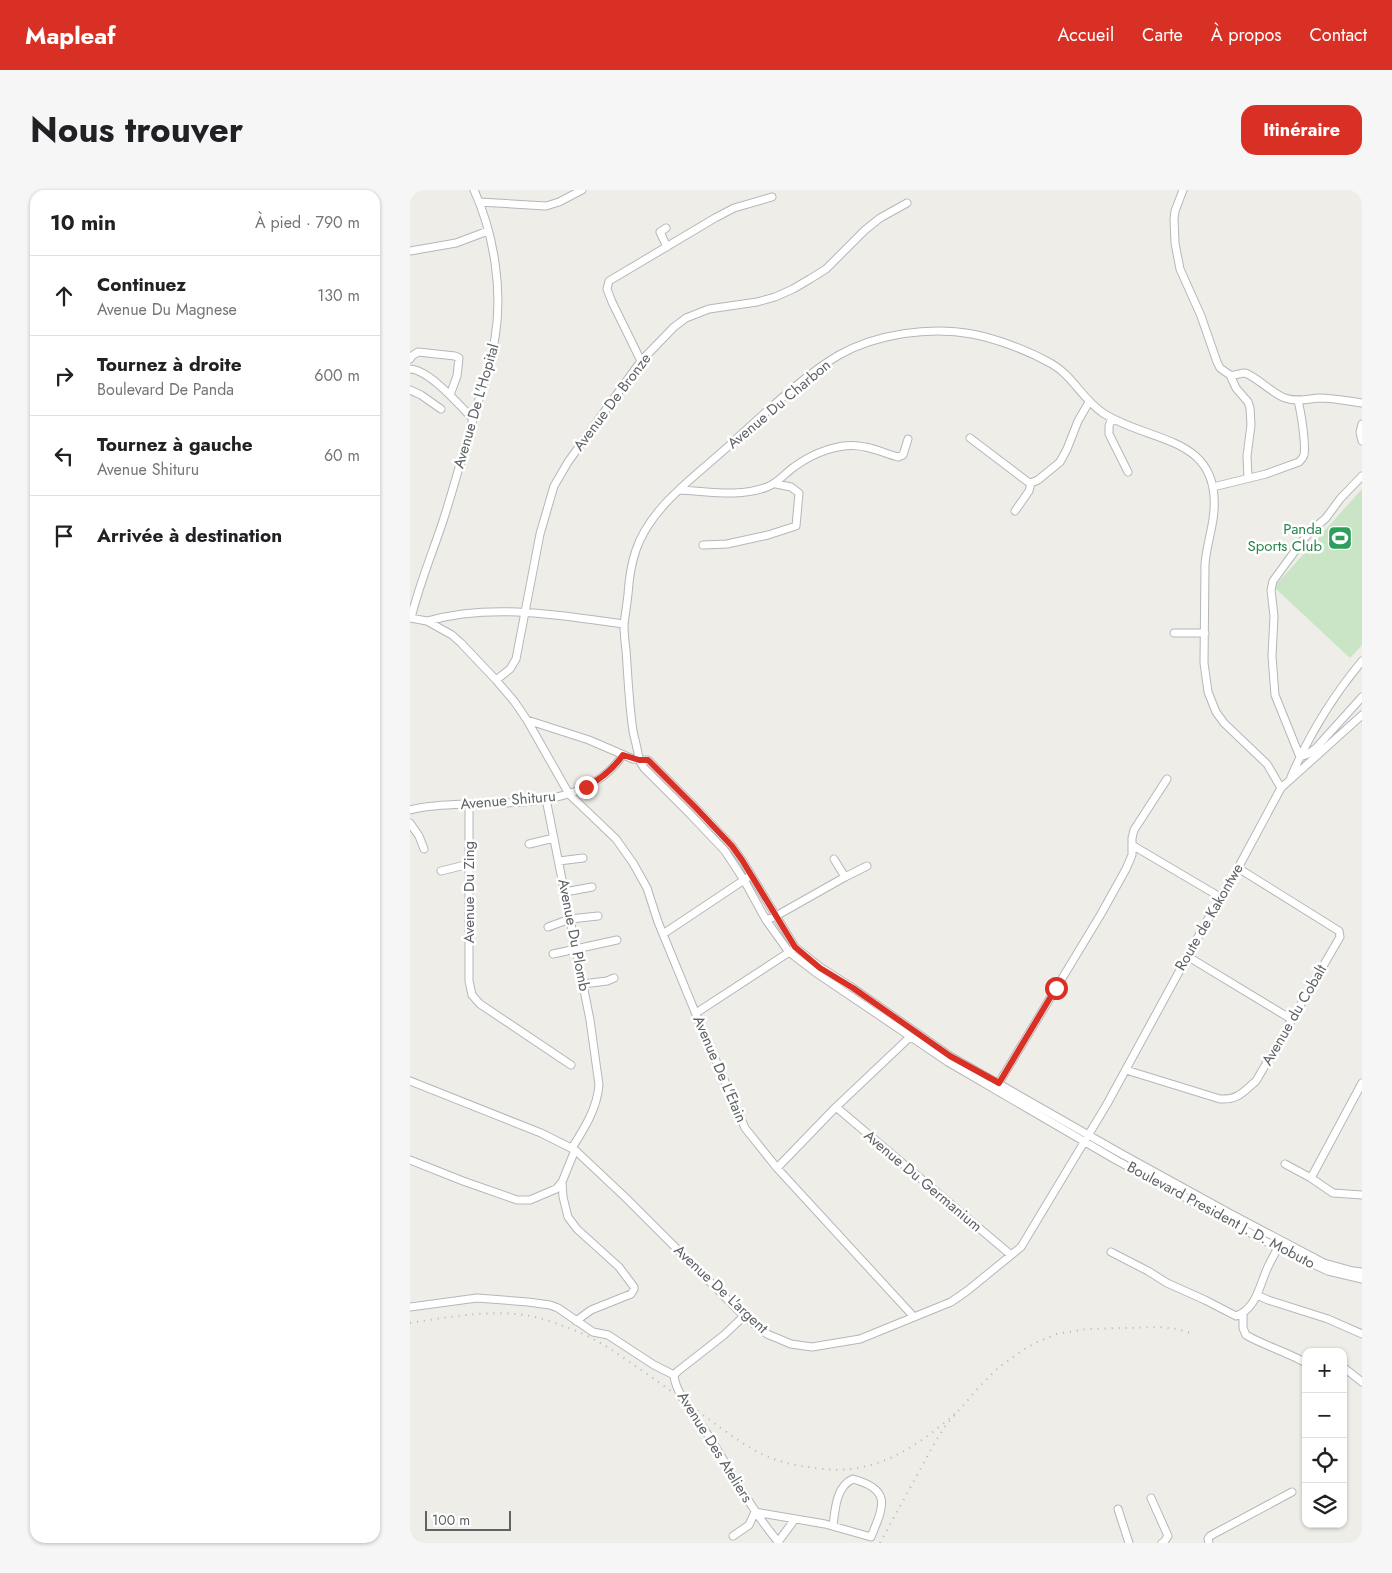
<!DOCTYPE html>
<html lang="fr">
<meta charset="utf-8">
<style>
body{margin:0;font-family:Jost,sans-serif;background:#f6f6f6;color:#202124}
.controls{position:absolute;right:15px;bottom:15px;display:grid;overflow:hidden;border-radius:10px;box-shadow:0 1px 4px #0004}
.controls button{width:45px;height:45px;display:grid;place-items:center;padding:0;border:0;border-bottom:1px solid #e0e0e0;background:#fff;color:#202124;font:25px sans-serif}
.scale{position:absolute;left:15px;bottom:12px;width:86px;box-sizing:border-box;padding-left:5px;border:2px solid #5e6366;border-top:0;font-size:14px;line-height:18px;white-space:nowrap;color:#5e6366;-webkit-text-stroke:4px #fff;paint-order:stroke}
.stop{position:absolute;width:15px;height:15px;margin:-11px;border:4px solid #d93025;border-radius:50%;background:#fff}
.stop.end{background:#d93025;border-color:#fff;box-shadow:0 1px 5px #0008}
.list{margin:0;padding:0;list-style:none}
h2{display:flex;justify-content:space-between;align-items:center;height:65px;margin:0;padding:0 20px;font-size:21px}
h2 small{font-size:16px;font-weight:400;color:#757577}
.list li{display:grid;grid-template-columns:32px 1fr auto;gap:15px;align-items:center;box-sizing:border-box;height:80px;padding:0 20px;border-top:1px solid #e0e0e0}
.list b{display:block;font-size:19px;white-space:nowrap}
.list p{margin:0;font-size:16px;white-space:nowrap;color:#757577}
.list em{font-size:16px;font-style:normal;color:#757577}
.icon{flex:none;width:28px;height:28px;fill:none;stroke:currentColor;stroke-width:2;stroke-linecap:round;stroke-linejoin:round}
.map{position:relative;flex:none;width:952px;height:1353px;overflow:hidden;border-radius:15px}
header{display:flex;align-items:center;gap:30px;box-sizing:border-box;height:70px;padding:0 25px;background:#d93025;color:#fff}
header strong{font-size:24px}
nav{display:flex;gap:28px;margin-inline-start:auto;font-size:18px}
.intro{display:flex;align-items:center;justify-content:space-between;box-sizing:border-box;height:120px;padding:0 30px}
h1{margin:0;font-size:35px}
.button{padding:12px 22px;border-radius:15px;background:#d93025;color:#fff;font-size:18px;font-weight:700}
main{display:flex;gap:30px;padding:0 30px}
aside{flex:1;background:#fff;border-radius:15px;box-shadow:0 1px 4px #0004}
.map>svg:first-child{display:block}
</style>
<header>
<strong>Mapleaf</strong>
<nav><a>Accueil</a><a>Carte</a><a>À propos</a><a>Contact</a></nav>
</header>
<div class="intro"><h1>Nous trouver</h1><a class="button">Itinéraire</a></div>
<main>
<aside>
<h2>10 min<small>À pied · 790 m</small></h2>
<ul class="list">
<li><svg class="icon" aria-label="ahead" viewBox="0 0 24 24"><path d="M12 20V5M6 11l6-6 6 6"/></svg><div><b>Continuez</b><p>Avenue Du Magnese</p></div><em>130 m</em></li>
<li><svg class="icon" aria-label="right" viewBox="0 0 24 24"><path d="M7 20v-9h11M14 6l5 5-5 5"/></svg><div><b>Tournez à droite</b><p>Boulevard De Panda</p></div><em>600 m</em></li>
<li><svg class="icon" aria-label="left" viewBox="0 0 24 24"><path d="M17 20v-9H6M10 6l-5 5 5 5"/></svg><div><b>Tournez à gauche</b><p>Avenue Shituru</p></div><em>60 m</em></li>
<li><svg class="icon" aria-label="arrive" viewBox="0 0 24 24"><path d="M6 21V4h12l-3 4 3 4H6"/></svg><div><b>Arrivée à destination</b></div></li>
</ul>
</aside>
<div class="map">
<svg width="952" height="1353" viewBox="0 0 952 1353">
<rect width="100%" height="100%" fill="#efede7"/>
<path fill="#c9e5c6" d="M952,299v156l-12,13 -76,-71z"/>
<g fill="none" stroke-linecap="round" stroke-linejoin="round">
<defs>
<path id="minor" d="M773,0l-8,21 -1,8 1,24 5,26 21,47 16,46 3,6 10,7c5,1 10,-2 15,-2 9,2 28,21 40,25 12,4 22,1 34,0 14,0 29,3 43,5
M69,12l67,4 13,-4 23,-12
M256,38l-6,4 7,15
M0,61l46,-8 32,-12
M0,169l2,-3 6,-4 37,4 4,2 -2,18 -7,19
M231,171l-29,-59 -5,-13 2,-8 106,-63 19,-10 38,-11
M0,179c20,1 49,36 63,50
M820,185l6,13 12,14 2,6 1,17 -4,31 1,22
M0,200l11,5 20,14
M702,228l-3,8v8l19,38
M952,234l-2,8 2,9
M560,248l58,44 3,1 7,-3 22,-18 7,-13 11,-28 11,-19
M952,286l-22,23 -14,19 -15,13 -8,9 -30,41 -2,9 3,26 -2,40 3,39 25,62 8,-3 8,-6 46,-51
M803,297l53,-13 33,-12c3,-3 4,-4 5,-7 2,-11 -3,-43 -6,-54
M269,300c29,1 59,8 88,-3 11,-4 17,-13 27,-20 19,-14 48,-26 71,-20 11,2 22,7 33,10l5,-2 5,-16
M605,321l14,-20 2,-8
M293,355l24,-1 41,-9 28,-9 3,-33 -8,-6 -15,-3
M0,428l17,3 25,14 9,8 35,37 18,21 13,19 62,20 44,19 15,1 48,48 36,38 10,14 53,87 25,20 33,21 97,68 170,97 111,61 93,49 29,8 9,1
M1,428c8,-33 21,-64 32,-97 11,-34 20,-68 30,-102 8,-27 17,-53 22,-81 8,-48 -1,-104 -21,-148
M17,431c65,-18 132,-6 197,3
M764,443h31
M86,490l14,-11 6,-10 24,-125 14,-48 14,-24 73,-101 33,-34 12,-9 23,-9 48,-7 18,-5 18,-8 17,-10 16,-10 39,-39 15,-12 27,-15
M117,530l42,74 47,45 17,24 14,25 11,34 42,102 45,104 32,40 137,149
M881,587c18,-42 42,-81 71,-116
M871,598l-14,-24 -43,-41 -8,-11 -8,-20 -4,-29 1,-98c1,-19 8,-36 9,-55 5,-75 -65,-67 -111,-97 -21,-14 -30,-37 -51,-49 -23,-13 -54,-25 -80,-30 -42,-8 -96,0 -133,21 -36,21 -75,59 -106,87 -33,31 -82,63 -97,108 -5,14 -7,30 -8,44 -1,10 -3,21 -4,31 0,8 1,17 2,25 2,27 3,54 7,81 2,10 5,19 6,29l5,8 46,46 35,37 19,29 22,40 23,32 26,20 133,90 168,98 162,88 50,23 34,8
M136,609l44,221 9,65c-2,24 -15,44 -27,63
M59,614v177l3,14 8,9 91,61
M0,620c17,-5 36,-5 54,-6 56,-2 123,3 159,-49
M0,633l9,13 5,13
M119,654l25,-6
M722,655l88,52
M424,669l11,18
M149,671l24,-3
M31,681l28,-7
M155,702l27,-5
M356,730l10,-4 69,-39 22,-11
M138,737l22,-8 28,-3
M253,744l84,-56
M143,764l64,-14
M777,766l104,63
M173,794l24,-3 7,-3
M286,823l95,-62
M716,880l94,29c18,1 23,-7 36,-18l84,-144 -1,-6 -101,-63
M0,891l131,52 34,17 51,48 118,118 23,18 24,10 21,3 48,-8 91,-37 16,-11 54,-44 86,-143 97,-178 34,-58 43,-80 81,-73
M587,896l104,-172 25,-45 6,-14v-17l2,-8 33,-51
M426,917l175,148
M0,970l53,21 54,19h13l26,-11 6,-7 13,-32
M875,974l26,14 22,15 29,2
M367,978l59,-61 75,-71
M901,988l51,-95
M152,992l1,15 5,20 9,12 42,38 15,20v2l-3,5 -40,16 -15,11
M701,1062l37,19 19,12 38,17 31,16c20,-7 23,-29 31,-47 3,-7 7,-14 11,-21
M847,1105l11,5 60,19 34,15
M0,1117l67,-9 51,4 22,3 8,3 35,24 15,3 46,30 20,10
M833,1124v14l3,7c19,11 41,17 60,28
M334,1126l-20,19 -46,36 -4,4c1,20 27,48 38,66 14,23 28,48 44,71 7,11 15,21 23,31
M933,1177l19,15
M741,1308l17,38 -4,6 -2,1
M708,1319l11,34
M323,1346l16,-11 6,-13 70,12 46,13c12,-30 22,-47 -18,-58 -17,7 -18,31 -20,47
M368,1352l17,-23
M799,1353l-1,-4 2,-3 82,-44"/>
</defs>
<use href="#minor" stroke="#b4b7ba" stroke-width="9"/>
<use href="#minor" stroke="#fff" stroke-width="7"/>
<path stroke="#b5b6b6" stroke-width="2" stroke-dasharray="1 6" stroke-linecap="butt" d="M0,1133c40,-6 80,-14 120,-7 12,2 25,7 36,11 27,9 49,25 72,41 38,25 73,55 111,79 18,11 39,18 60,20 17,3 37,4 53,0 37,-7 69,-32 97,-57
M470,1353l54,-99 12,-19 34,-39 18,-18 22,-16 15,-9 22,-9 30,-5 73,-2 17,2 17,5"/>
</g>
<g fill="none" stroke-linecap="round" stroke-linejoin="round">
<path stroke="#d93025" stroke-width="6" d="M176,597c15,-8 27,-18 37,-32l16,5h9l48,48 36,38 10,14 53,87 25,21 33,20 97,68 49,27 57,-95"/>
</g>
<defs>
<symbol id="stadium-square" viewBox="-11 -11 22 22"><rect x="-9" y="-9" width="18" height="18" rx="4" fill="#2e9e5b" stroke="#fff"/><path d="M0-5a6.5 5 0 1 0 0 10a6.5 5 0 1 0 0-10ZM-3.5-1.8h7v3.6h-7Z" fill="#fff"/></symbol>
</defs>
<g fill-rule="evenodd">
<use href="#stadium-square" x="916" y="334" width="28" height="28"/>
</g>
<g text-anchor="middle" dominant-baseline="central" stroke-width="5" stroke-linejoin="round" paint-order="stroke">
<g font-size="15" fill="#5e6366" stroke="#fff">
<text transform="translate(202 212) rotate(-53)">Avenue De Bronze</text>
<text transform="translate(369 214) rotate(-40)">Avenue Du Charbon</text>
<text transform="translate(66 216) rotate(-74)">Avenue De L'Hopital</text>
<text transform="translate(98 610) rotate(-5)">Avenue Shituru</text>
<text transform="translate(59 702) rotate(-90)">Avenue Du Zing</text>
<text transform="translate(799 727) rotate(-60)">Route de Kakontwe</text>
<text transform="translate(164 745) rotate(79)">Avenue Du Plomb</text>
<text transform="translate(884 825) rotate(-60)">Avenue du Cobalt</text>
<text transform="translate(310 879) rotate(67)">Avenue De L'Etain</text>
<text transform="translate(513 991) rotate(40)">Avenue Du Germanium</text>
<text transform="translate(811 1025) rotate(28)">Boulevard President J. D. Mobuto</text>
<text transform="translate(311 1099) rotate(43)">Avenue De L'argent</text>
<text transform="translate(305 1257) rotate(58)">Avenue Des Ateliers</text>
</g>
<g font-size="15" fill="#27864d" stroke="#fff" text-anchor="end">
<text x="912" y="339">Panda<tspan x="912" dy="17">Sports Club</tspan></text>
</g>
</g>
</svg>
<div class="controls">
<button>+</button>
<button>−</button>
<button><svg class="icon" aria-label="locate" viewBox="0 0 24 24"><circle cx="12" cy="12" r="6"/><path d="M12 2v4M12 18v4M2 12h4M18 12h4"/></svg></button>
<button><svg class="icon" aria-label="layers" viewBox="0 0 24 24"><path d="M12 4l9 5-9 5-9-5zM3 14l9 5 9-5"/></svg></button>
</div>
<div class="scale">100 m</div>
<div class="stop" style="left:646px;top:798px"></div>
<div class="stop end" style="left:176px;top:597px"></div>
</div>
</main>
